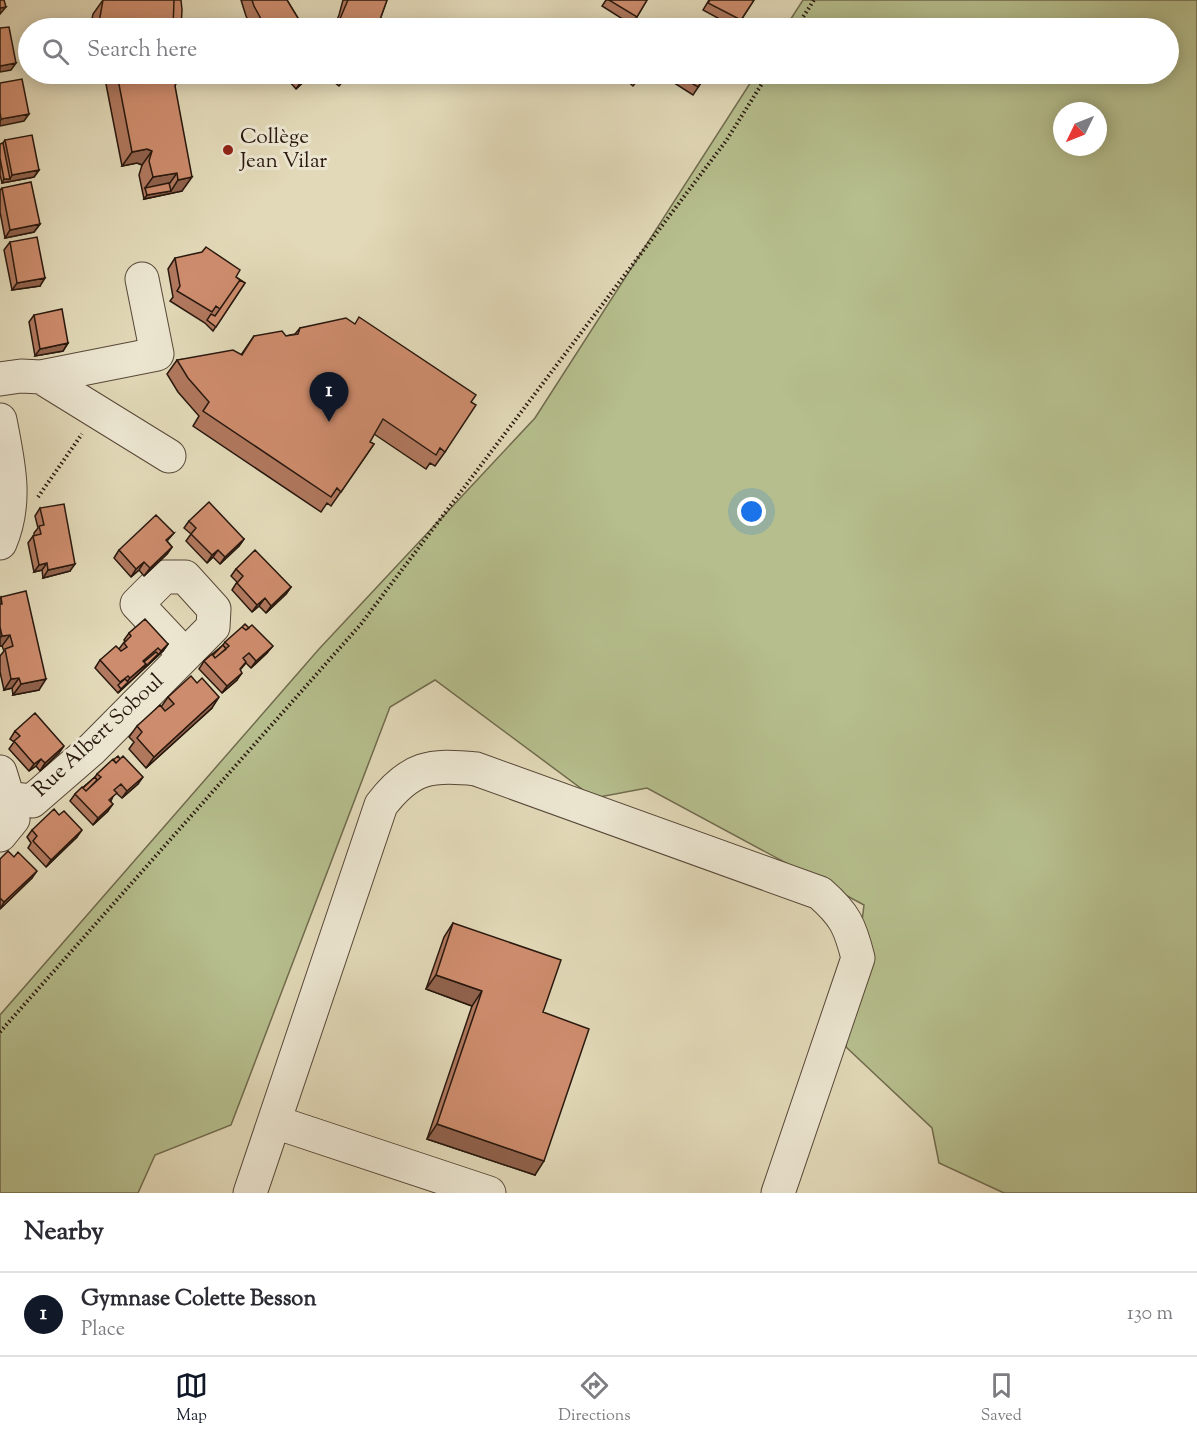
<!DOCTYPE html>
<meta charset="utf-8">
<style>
body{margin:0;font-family:"Sorts Mill Goudy",serif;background:#f7f7f7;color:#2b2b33}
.compass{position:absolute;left:1053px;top:102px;width:54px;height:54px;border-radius:50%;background:#fff;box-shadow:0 3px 15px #0003;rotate:227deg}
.you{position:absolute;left:752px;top:512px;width:21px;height:21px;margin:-15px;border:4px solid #fff;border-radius:50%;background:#1a73e8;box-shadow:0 0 0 9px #1a73e833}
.badge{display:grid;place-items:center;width:39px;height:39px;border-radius:50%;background:#111827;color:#fff;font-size:20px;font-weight:700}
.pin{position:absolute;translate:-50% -50px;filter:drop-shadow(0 2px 3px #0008)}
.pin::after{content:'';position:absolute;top:32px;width:21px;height:18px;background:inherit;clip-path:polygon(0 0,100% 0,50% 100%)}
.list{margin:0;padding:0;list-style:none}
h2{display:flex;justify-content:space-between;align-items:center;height:78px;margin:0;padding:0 24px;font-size:26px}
h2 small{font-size:20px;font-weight:400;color:#7c7c81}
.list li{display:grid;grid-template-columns:39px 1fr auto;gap:18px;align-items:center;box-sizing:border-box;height:84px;padding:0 24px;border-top:2px solid #e1e1e2}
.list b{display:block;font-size:22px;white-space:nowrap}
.list p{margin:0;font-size:20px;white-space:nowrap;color:#7c7c81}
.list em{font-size:20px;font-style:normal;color:#7c7c81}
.icon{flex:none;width:33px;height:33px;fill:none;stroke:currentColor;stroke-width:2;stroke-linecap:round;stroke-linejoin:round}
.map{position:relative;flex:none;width:1197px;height:1193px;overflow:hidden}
.search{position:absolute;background:#fff;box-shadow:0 3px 15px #0003;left:18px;right:18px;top:18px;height:66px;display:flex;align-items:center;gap:15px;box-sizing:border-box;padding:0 21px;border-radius:33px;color:#7c7c81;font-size:22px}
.sheet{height:162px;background:#fff}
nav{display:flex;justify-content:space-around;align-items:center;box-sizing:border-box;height:84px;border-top:2px solid #e1e1e2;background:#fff;font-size:16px;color:#7c7c81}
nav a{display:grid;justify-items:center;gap:3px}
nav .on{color:#111827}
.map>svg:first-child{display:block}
</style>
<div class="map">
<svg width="1197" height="1193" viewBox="0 0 1197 1193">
<rect width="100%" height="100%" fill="#e2d9b8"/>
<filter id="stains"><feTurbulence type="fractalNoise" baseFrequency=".00333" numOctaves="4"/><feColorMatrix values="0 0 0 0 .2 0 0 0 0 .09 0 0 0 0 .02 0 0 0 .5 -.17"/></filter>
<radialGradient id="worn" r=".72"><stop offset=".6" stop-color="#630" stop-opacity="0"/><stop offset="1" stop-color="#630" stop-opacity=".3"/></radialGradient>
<path fill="#b6be8d" stroke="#706b4e" stroke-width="1.5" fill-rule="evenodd" d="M803,0h394v1193h-193l-65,-30 -7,-35 -86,-81 18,-142 -217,-117 -53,10 -159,-118 -45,27 -159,418 -76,30 -17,38h-138v-178l319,-366 216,-231 221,-344h412v-46h-383zM1062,111h36v36h-36z"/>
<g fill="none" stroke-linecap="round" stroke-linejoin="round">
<defs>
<path id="minor" d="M41,377l116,-23 -15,-75
M0,379l21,-3 20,1 128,79
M0,420c8,42 18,81 0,123
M0,772l8,26 24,3 60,-52 121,-122 1,-18 -29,-32h-21l-27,27 48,51
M0,797l8,1 5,21 -13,16
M275,1122l214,71
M250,1193l131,-388c29,-38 49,-41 95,-36l344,124c25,22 30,33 38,65l-80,235"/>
</defs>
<use href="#minor" stroke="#574838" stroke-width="35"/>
<path stroke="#29180e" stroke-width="4" stroke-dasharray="1.5 3" stroke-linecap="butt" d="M796,28l18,-28
M38,497l44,-63
M0,1032l361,-408 365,-483 42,-67"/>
<use href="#minor" stroke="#ece6d1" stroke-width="33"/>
</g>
<path fill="#b0785e" stroke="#29180e" stroke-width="1.5" d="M103,0l78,28h-91l3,-14z
M241,0h46l17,28h-52l-6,-12z
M343,0h44l-10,28 -43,-1 5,-12z
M606,0h41l-15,25 -30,-19z
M709,0h45l-18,28 -33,-18z
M104,74h75l-4,12 7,105 -38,8 -5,-24 3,-10 -5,-2 -15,3z
M283,74h29l-16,15z
M324,74h25l-10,12z
M620,74h23l-10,12 -13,-11z
M671,74h36l-14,21 -25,-16z
M707,74h16l-5,6z
M5,140l34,30 -5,7 -32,6 -2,-8v-31l3,-1z
M2,188l38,36 -6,8 -29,6 -5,-26v-22z
M10,242l30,44 -28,4 -8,-40z
M175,258l61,19 9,6 -32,48 -8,-8 -35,-22 3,-4 -5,-28z
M34,315l34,28 -5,8 -28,5 -6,-34z
M300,328l171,74 -26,50 -10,14 -5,-3 -4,6 -52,-35 -4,8 4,2 -43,62 -4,-3 -6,9 -128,-86 6,-10 -21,-24 -11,-18 10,-14 64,-5 13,-19h32l9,-2z
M40,508l30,63 -27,7 -1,-8 -8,2 -6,-29 5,-7 1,-1v-2l4,-5 -3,-12z
M189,521l55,18 -5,7 -19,18 -7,-7 -6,6 -21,-22 5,-7 -7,-6z
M174,533l-7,8 5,6 -5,7 -23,22 -5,-6 -8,7 -17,-19 5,-8z
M236,569l55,18 -5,7 -20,19 -7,-7 -7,6 -20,-22 5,-8 -6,-6z
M1,597l38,93 -26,5 -1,-7 -8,2 -4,-18v-16l4,-5 -2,-5h-2v-47z
M129,633l39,11 -5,7 -45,42 -23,-25 5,-8 19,-11 6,-8 -1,-1z
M225,642l42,11 -16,15 -5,-5 -6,7 -3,10 -15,13 -23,-24 5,-8 19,-16z
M197,683l15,25 -66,60 -17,-19 5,-7 -5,-5 8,-11 24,-19 7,-10z
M15,731l44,22 -19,18 -4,-5 -7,5 -20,-22 5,-7 -4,-3z
M97,774l41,10 -16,14 -7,-6 -4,9 -3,10 -15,14 -23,-24 5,-7 20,-17z
M59,815l18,22 -31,30 -18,-19 3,-5 -4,-6 5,-7z
M0,859l32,19 -32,31z
M453,923l90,89 -8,163 -108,-36 45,-133 -46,-17 18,-52z"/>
<path fill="#90624c" stroke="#29180e" stroke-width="1.5" d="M6,7l-6,7v-6z
M16,63l-5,7 -11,2v-6z
M308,74h4l-16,15 8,-11z
M29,114l-5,7 -24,5v-4l1,-3z
M147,149l5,2 -10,14 -5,-2 -15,3 10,-14z
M39,170l-5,7 -32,6 2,-4h6l2,-4z
M177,173l-10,14 -22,1 8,-11z
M192,177l-10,14 -38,8 3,-4 24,-4 7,-11z
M40,224l-6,8 -29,6 5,-8z
M45,278l-5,8 -28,4 5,-7z
M68,343l-5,8 -28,5 5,-7z
M244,539l-5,7 -19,18 5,-7z
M172,547l-5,7 -23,22 6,-8z
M218,550l-5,7 -6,6 5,-8z
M144,562l-5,8 -8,7 5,-8z
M47,563l-5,7 -8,2 5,-7z
M75,564l-5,7 -27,7 5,-8z
M291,587l-5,7 -20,19 5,-7z
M265,598l-6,8 -7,6 5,-7z
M10,635l-8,11h-2v-8l2,-2z
M168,644l-5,7 -45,42 12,-15 28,-23z
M273,646l-6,7 -16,15 5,-7z
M242,673l-5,7 -15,13 5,-7z
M19,678l-7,10 -8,2 7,-11z
M46,679l-7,11 -26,5 8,-11z
M219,697l-7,11 -66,60 8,-11z
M64,746l-5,7 -19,18 5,-8z
M41,759l-5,7 -7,5 5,-7z
M143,777l-5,7 -16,14 5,-7z
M113,804l-5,7 -15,14 5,-7z
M82,830l-5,7 -31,30 5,-7z
M37,871l-5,7 -32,31 4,-7z
M436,975l46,16 -10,15 -46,-17z
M437,1124l107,37 -9,14 -108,-36z"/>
<path fill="#cd8c6d" stroke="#29180e" stroke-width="1.5" d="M0,0h4l2,7 -6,1z
M103,0h71l-1,28h-75z
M174,0h7l1,10 -1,18h-8z
M252,0h35l17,28h-38l-12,-22z
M348,0h39l-10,28h-65l9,-3 15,3z
M609,0h38l-10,17z
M710,0h44l-13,20 -33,-17z
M9,27l7,36 -16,3v-38z
M117,74h62l-4,12 17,91 -14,3 -1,-7 -24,4 -4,-16 3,-10 -5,-2 -15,3z
M300,74h8l-4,4z
M625,74h18l-8,8z
M676,74h31l-9,13z
M22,79l7,35 -28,5 -1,-7v-29z
M32,135l7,35 -27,5 -7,-35z
M3,143l7,36h-6l-4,-21v-14z
M31,182l9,42 -30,6 -8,-42z
M169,183l2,8 -24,4 -2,-7z
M37,237l8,41 -28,5 -7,-41z
M206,247l34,23 -4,7 4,3 -20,29 -4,-3 -4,6 -35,-21 3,-5 -5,-28 27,-6z
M240,280l5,3 -29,44 -9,-7 4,-6 4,2z
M62,309l6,34 -28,6 -6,-34z
M359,317l117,78 -5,7 5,3 -31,47 -5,-4 -4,7 -53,-36 -13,23 4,2 -33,48 -4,-4 -6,9 -128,-86 6,-9 -21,-24 -11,-18 56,-10 9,5 12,-19 28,-5 4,5 12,-2 2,-6 46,-10 9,6z
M209,502l35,37 -19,18 -7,-7 -6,5 -21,-21 5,-6 -7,-7z
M64,504l11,60 -27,6 -1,-7 -8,2 -6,-29 8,-2 -2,-8 5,-1 -4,-17z
M156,515l18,18 -8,7 6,7 -22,21 -6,-6 -8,7 -17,-19z
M255,550l36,37 -20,19 -6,-8 -8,7 -20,-22 6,-7 -7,-7z
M26,591l20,88 -25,5 -2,-6 -8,1 -6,-30 8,-3 -3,-11 -8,1 -2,-9v-23h2l-1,-7z
M145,619l23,25 -7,7 -3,-3 -15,13 3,3 -16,14 -2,-2 -8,6 -20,-22 16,-14 5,5 6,-4 -3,-4 7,-7 -2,-3z
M245,624l4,4 -3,2 -4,-3z
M252,625l21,21 -17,15 -7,-8 -6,5 3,4 -6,7 2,4 -15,13 -23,-25 8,-7 3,4 14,-12 -4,-4 17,-15 4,3z
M223,645l3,4 -11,9 -2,-3z
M156,652l2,2 -14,14 2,-4 -2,-2z
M191,676l6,7 5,-5 17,19 -65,60 -17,-19 5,-6 -5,-6 23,-21 5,6 9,-7 -6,-7z
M125,679l3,3 -7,7 -3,-4z
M35,713l29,33 -19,17 -4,-4 -7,5 -20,-23 6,-5 -5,-5z
M118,756l2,3 -4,4 -3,-3z
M123,756l20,21 -16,14 -6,-7 -7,6 3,3 -8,7 4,4 -15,14 -23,-24 7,-7 4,4 15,-14 -4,-3 16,-15 3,4z
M95,777l2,3 -11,11 -3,-3z
M54,809l5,6 5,-4 18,19 -31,30 -18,-19 4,-5 -5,-6z
M8,851l6,6 4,-5 19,19 -33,31 -4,-4v-39z
M453,923l108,37 -18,52 46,17 -45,132 -107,-37 45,-133 -46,-16z"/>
<circle fill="#8f2418" stroke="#ece6d1" stroke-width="2" cx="228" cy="150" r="6"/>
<g text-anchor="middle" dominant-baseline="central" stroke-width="6" stroke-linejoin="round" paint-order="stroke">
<g font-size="21" fill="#29180e" stroke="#ece6d1" text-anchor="start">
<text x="240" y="138">Collège<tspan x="240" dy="24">Jean Vilar</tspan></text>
</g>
<g font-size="21" fill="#29180e" stroke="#ece6d1">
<text transform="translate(99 736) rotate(-43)">Rue Albert Soboul</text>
</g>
</g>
<rect width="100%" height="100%" filter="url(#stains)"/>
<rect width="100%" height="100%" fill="url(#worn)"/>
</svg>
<svg class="compass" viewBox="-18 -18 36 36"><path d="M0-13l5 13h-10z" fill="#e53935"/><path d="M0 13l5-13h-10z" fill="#7c7c81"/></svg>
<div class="you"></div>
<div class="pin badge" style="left:329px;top:422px">1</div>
<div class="search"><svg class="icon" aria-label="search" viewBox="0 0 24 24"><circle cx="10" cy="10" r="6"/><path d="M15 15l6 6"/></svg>Search here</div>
</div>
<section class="sheet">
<h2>Nearby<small></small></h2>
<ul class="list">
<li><span class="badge">1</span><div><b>Gymnase Colette Besson</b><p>Place</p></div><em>130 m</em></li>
</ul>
</section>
<nav>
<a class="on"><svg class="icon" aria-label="map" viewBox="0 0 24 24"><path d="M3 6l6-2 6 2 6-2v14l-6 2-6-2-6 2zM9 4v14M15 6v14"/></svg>Map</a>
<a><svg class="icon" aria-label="directions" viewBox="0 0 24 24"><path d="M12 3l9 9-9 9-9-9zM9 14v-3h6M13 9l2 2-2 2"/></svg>Directions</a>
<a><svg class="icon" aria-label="saved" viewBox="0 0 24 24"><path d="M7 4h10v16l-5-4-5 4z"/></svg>Saved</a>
</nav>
